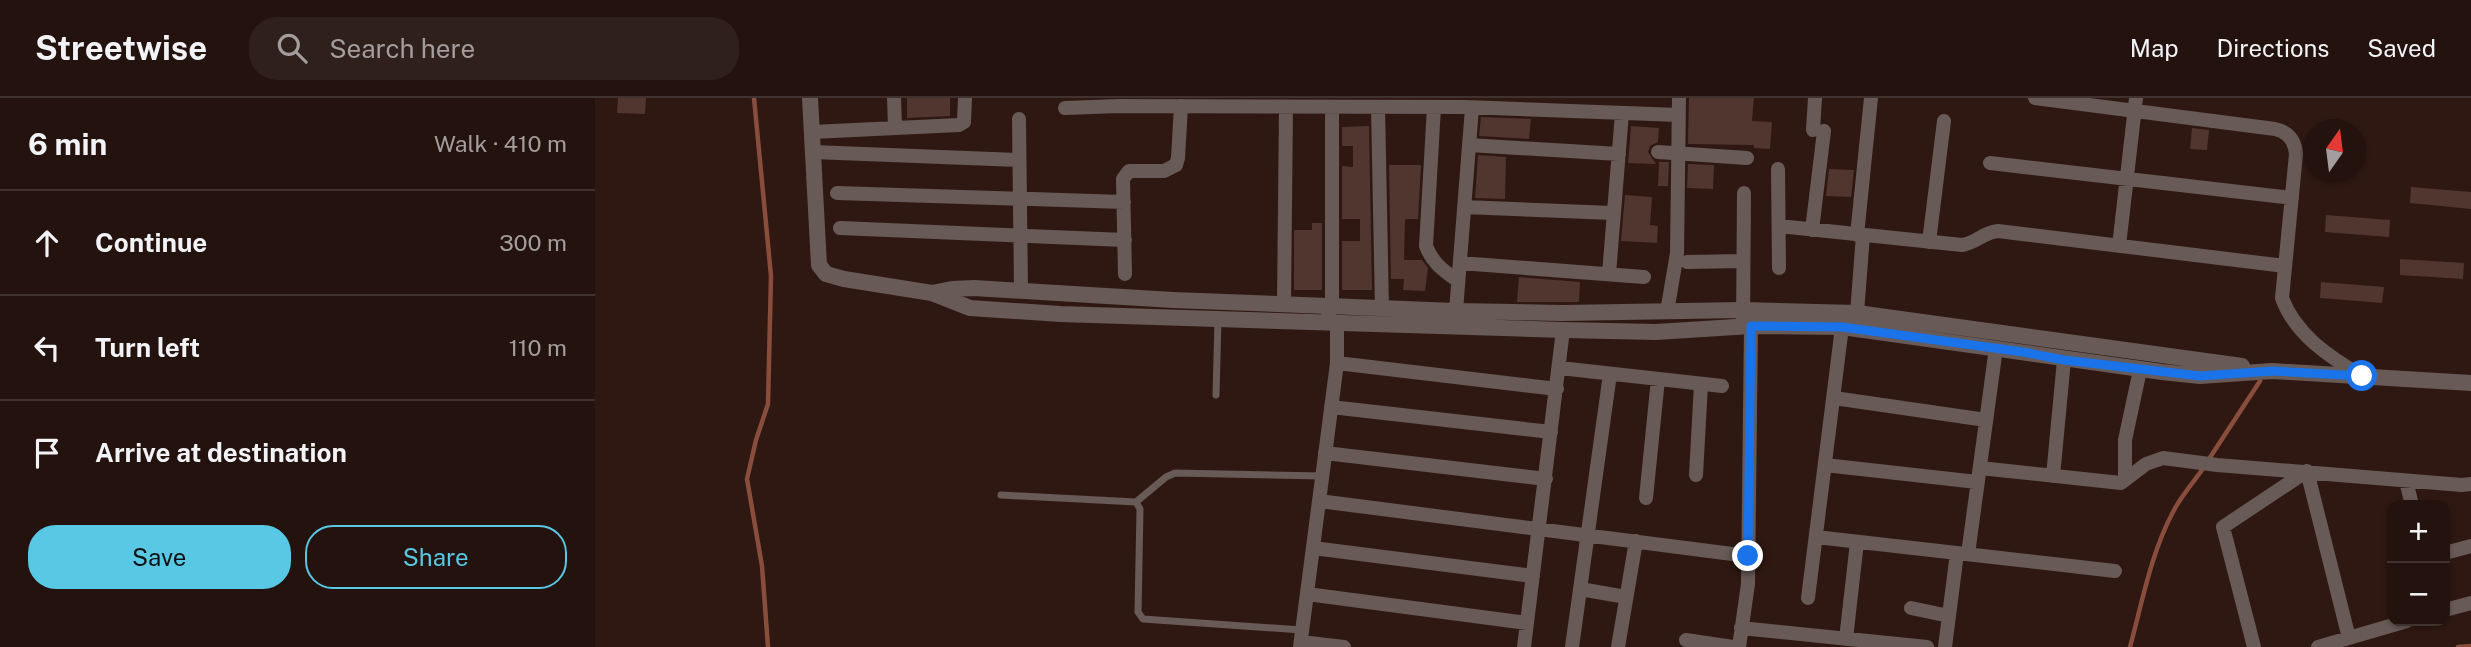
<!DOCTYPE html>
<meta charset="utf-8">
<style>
body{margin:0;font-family:"Public Sans",sans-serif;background:#2f201b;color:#f1f3f6}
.controls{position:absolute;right:21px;bottom:21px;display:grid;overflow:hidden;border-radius:14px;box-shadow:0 2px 5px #0004}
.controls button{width:63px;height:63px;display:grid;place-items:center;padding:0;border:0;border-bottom:2px solid #40322e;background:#23120d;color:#f1f3f6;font:35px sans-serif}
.compass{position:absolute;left:1708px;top:21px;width:63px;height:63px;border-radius:50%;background:#23120d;box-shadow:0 2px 5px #0004;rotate:14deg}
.stop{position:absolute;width:21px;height:21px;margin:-16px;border:5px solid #1a73e8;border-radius:50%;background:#fff}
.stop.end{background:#1a73e8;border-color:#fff;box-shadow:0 2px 7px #0008}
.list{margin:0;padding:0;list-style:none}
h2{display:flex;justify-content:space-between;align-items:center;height:91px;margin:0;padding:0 28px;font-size:30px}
h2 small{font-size:23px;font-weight:400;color:#a39e9d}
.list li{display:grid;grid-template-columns:46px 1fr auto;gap:21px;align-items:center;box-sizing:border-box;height:105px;padding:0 28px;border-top:2px solid #40322e}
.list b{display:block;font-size:26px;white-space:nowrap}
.list em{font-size:23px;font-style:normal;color:#a39e9d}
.actions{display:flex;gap:14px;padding:21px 28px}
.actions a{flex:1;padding:16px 0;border:2px solid #58c8e4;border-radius:28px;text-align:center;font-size:24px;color:#58c8e4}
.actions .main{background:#58c8e4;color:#111}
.icon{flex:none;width:38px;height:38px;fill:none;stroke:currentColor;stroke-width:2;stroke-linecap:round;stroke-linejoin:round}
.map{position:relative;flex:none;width:1876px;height:549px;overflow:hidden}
header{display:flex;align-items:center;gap:42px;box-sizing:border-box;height:98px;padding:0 35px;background:#23120d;border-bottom:2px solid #40322e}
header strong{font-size:33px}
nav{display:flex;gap:38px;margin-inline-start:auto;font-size:24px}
.search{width:490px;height:63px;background:#2f201b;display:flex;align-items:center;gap:18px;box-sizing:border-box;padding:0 24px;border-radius:28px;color:#a39e9d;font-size:26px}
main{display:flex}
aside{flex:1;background:#23120d}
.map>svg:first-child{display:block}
</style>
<header>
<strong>Streetwise</strong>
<div class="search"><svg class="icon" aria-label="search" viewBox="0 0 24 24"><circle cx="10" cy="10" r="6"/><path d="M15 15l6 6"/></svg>Search here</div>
<nav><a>Map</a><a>Directions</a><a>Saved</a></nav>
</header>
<main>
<aside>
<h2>6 min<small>Walk · 410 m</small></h2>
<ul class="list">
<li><svg class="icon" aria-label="ahead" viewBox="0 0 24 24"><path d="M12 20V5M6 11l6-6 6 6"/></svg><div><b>Continue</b></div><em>300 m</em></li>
<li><svg class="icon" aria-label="left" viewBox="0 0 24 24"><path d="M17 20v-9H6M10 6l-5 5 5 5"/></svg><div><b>Turn left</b></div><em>110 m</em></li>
<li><svg class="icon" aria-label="arrive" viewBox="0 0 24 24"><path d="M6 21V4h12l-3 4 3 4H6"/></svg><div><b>Arrive at destination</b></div></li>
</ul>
<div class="actions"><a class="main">Save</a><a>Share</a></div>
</aside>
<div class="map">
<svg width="1876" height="549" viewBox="0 0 1876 549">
<rect width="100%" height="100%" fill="#2f1811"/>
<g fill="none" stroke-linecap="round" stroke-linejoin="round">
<path stroke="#884d3d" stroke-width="4.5" d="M159,0l17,178 -3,128 -12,36 -9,39 15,87 6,81
M1614,361l51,-78
M1535,549c12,-44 21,-94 43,-135 8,-16 21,-30 31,-45
M1863,549l13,-1"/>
</g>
<path fill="#50362f" d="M23,0h28l-1,16 -28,-1z
M312,0h43v18l-43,2z
M1094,0h65l-2,23 20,1 -2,27 -16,-1v-3l-66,-1z
M886,19l50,2 -2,20 -50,-3z
M774,28l3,164h-30v-49h18v-22h-18v-53l11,1v-21h-11v-19z
M1036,28l28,2 -1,14 -8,4 -2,6 8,12 -28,-1z
M1597,30l17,2 -2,20 -17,-1z
M883,57l28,2 -1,42 -30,-1z
M1064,64h10l-1,24h-10z
M1093,66l26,1 -1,24 -26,-1z
M794,67h32l-3,54h-13l-1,41h18l6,8 -3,23 -22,-1 1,-11h-13z
M1234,71l25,1 -3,27 -25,-1z
M1816,89l60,5v17l-61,-6z
M1030,97l27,2 -2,28 8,1 -1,17 -36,-2z
M1731,117l64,5 -1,17 -64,-5z
M717,125h10v67h-28v-60h18z
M1805,161l64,4 -1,16 -63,-4z
M924,179l61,5 -1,20h-62z
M1726,184l63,5 -2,16 -62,-5z"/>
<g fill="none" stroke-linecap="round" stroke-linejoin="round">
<path stroke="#675a57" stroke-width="7" d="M621,297l2,-76
M406,397l135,7 4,7 -2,103 5,7 159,11
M541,404l30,-25 9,-4 147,3"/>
<path stroke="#675a57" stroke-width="14" d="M299,0l1,29
M1440,0l240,31c13,3 20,11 21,25l-14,144c13,36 47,59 80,78
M783,9l4,202
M839,9l-8,139c7,18 17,24 32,35
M470,10l54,-2 346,1 214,8
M424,21l2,171
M1218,32l2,-32
M217,34l147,-7 5,-3 1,-24
M874,47l150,9
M218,54l206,8
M1063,54l89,6
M1395,65l302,35
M1183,71l1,99
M242,95l287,9
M869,109l149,6
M1184,128l183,19c14,-2 22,-13 36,-14l287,35
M245,130l285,12
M1217,132l12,-99
M1262,137l14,-137
M1334,144l15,-121
M1524,148l17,-148
M1092,164l56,-1
M865,165l184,14
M530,176l-2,-95 6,-8h35l12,-6 2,-7 3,-52
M1014,176l13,-161
M689,206l2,-197
M861,213l16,-203
M1072,214l10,-59 2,-155
M1262,215l6,-78
M733,217l4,-8v-200
M1148,228l1,-133
M742,265l220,26
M965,270l162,18
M1239,300l152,22
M736,309l220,25
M730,355l221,26
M1230,367l152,17
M1385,370l141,15 25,-19 17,-6 54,7 245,20 9,-1
M1101,377l5,-91
M1458,378l11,-116
M1530,380v-38l15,-70
M1811,383l6,24
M1051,400l12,-119
M724,403l429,55
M1221,439l299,34
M718,450l220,28
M1850,455l26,-7
M1373,456l28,-206
M985,491l46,8
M712,496l220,29
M1213,500l34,-271
M1316,510l38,8
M1850,512l26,-7
M1146,530l186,19
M1251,541l11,-97
M1091,542l47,7
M706,544l43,5
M705,549l37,-284v-41
M929,549l39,-317
M977,549l38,-273
M1023,549l18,-106
M1144,549l9,-63 3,-258
M1350,549l12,-94
M1659,549l-31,-120 84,-56 42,167
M1723,549l89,-26"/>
<path stroke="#675a57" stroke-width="16" d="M215,0l9,167 7,9 18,5 88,14 38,15 90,6 503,16 93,2 95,-6 91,1 320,45 38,4 72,-5 199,12
M337,195l20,-4 22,-1 199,12 283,11 106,2 181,-3 114,3 385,53"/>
</g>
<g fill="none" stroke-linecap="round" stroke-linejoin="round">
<path stroke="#1a73e8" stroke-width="9" d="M1153,458l3,-230 91,1 181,25 41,8 136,16 73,-5 89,5"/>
</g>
</svg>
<div class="controls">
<button>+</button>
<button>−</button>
</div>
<svg class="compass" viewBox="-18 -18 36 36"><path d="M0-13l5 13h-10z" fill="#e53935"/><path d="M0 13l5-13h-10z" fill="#a39e9d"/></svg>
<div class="stop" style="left:1767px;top:278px"></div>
<div class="stop end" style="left:1153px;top:458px"></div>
</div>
</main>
